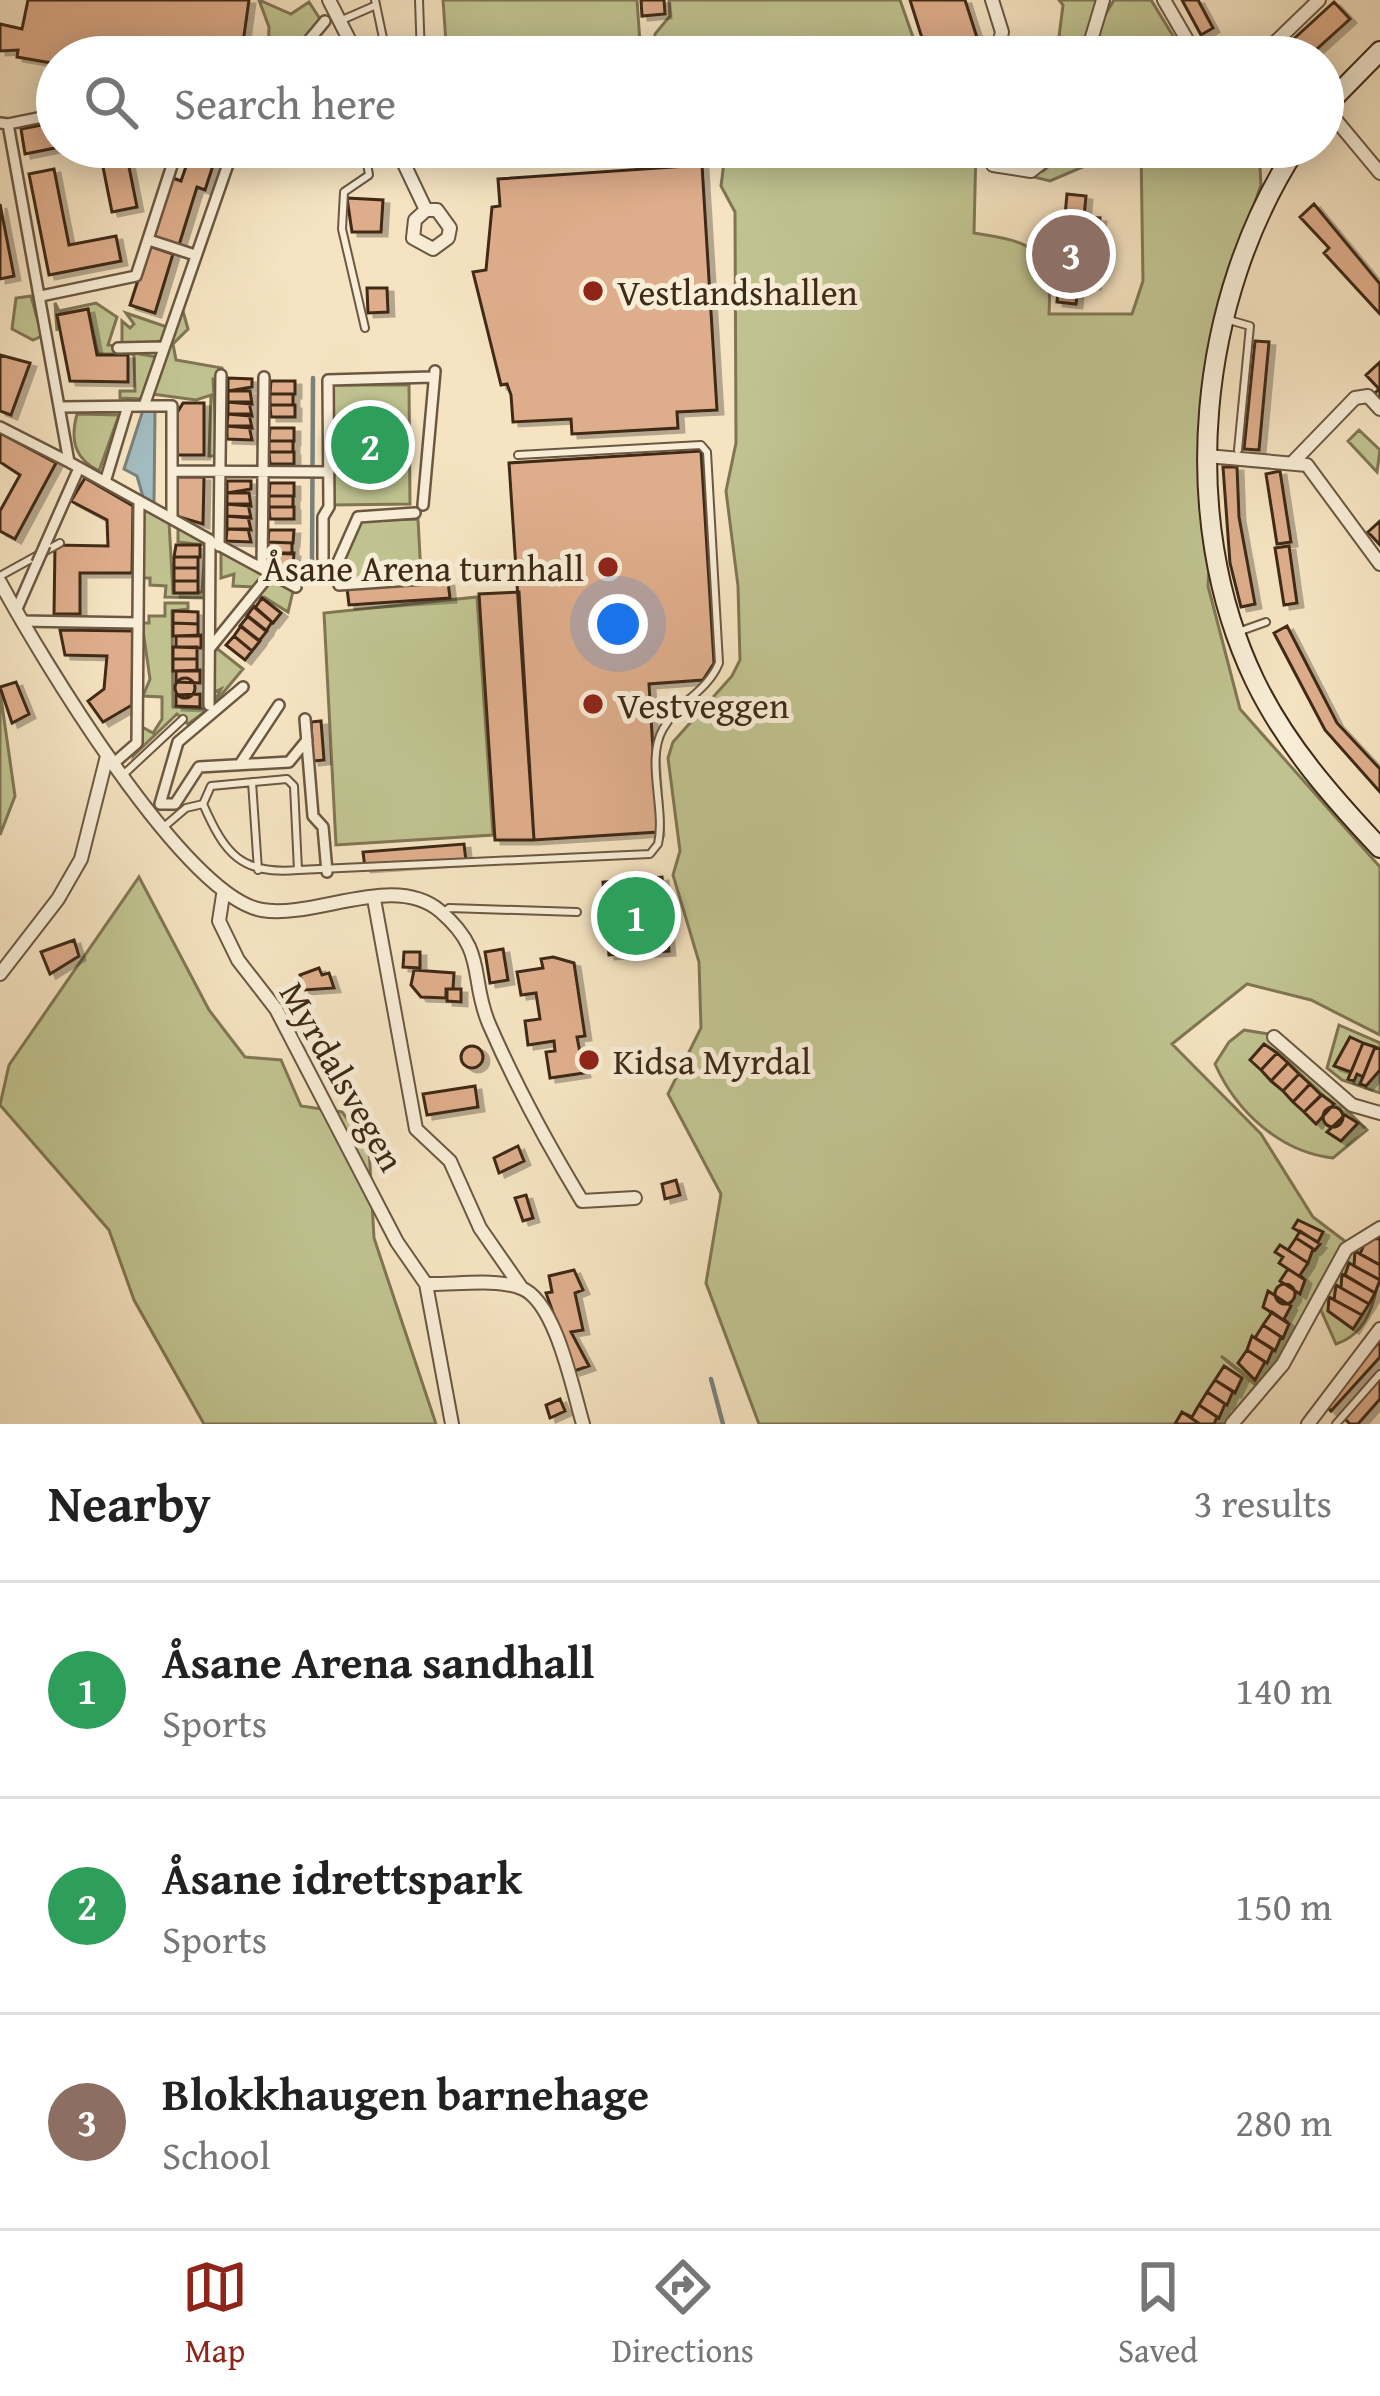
<!DOCTYPE html>
<meta charset="utf-8">
<style>
body{margin:0;font-family:"Gentium Book Plus",serif;background:#f6f6f6;color:#222}
.you{position:absolute;left:618px;top:624px;width:42px;height:42px;margin:-30px;border:9px solid #fff;border-radius:50%;background:#1a73e8;box-shadow:0 0 0 18px #1a73e833}
.badge{display:grid;place-items:center;width:78px;height:78px;border-radius:50%;background:#8f2418;color:#fff;font-size:39px;font-weight:700}
.pin{position:absolute;translate:-50% -50%;border:6px solid #fff;box-shadow:0 3px 12px #0006}
.list{margin:0;padding:0;list-style:none}
h2{display:flex;justify-content:space-between;align-items:center;height:156px;margin:0;padding:0 48px;font-size:51px}
h2 small{font-size:39px;font-weight:400;color:#767676}
.list li{display:grid;grid-template-columns:78px 1fr auto;gap:36px;align-items:center;box-sizing:border-box;height:216px;padding:0 48px;border-top:3px solid #e0e0e0}
.list b{display:block;font-size:45px;white-space:nowrap}
.list p{margin:0;font-size:39px;white-space:nowrap;color:#767676}
.list em{font-size:39px;font-style:normal;color:#767676}
.icon{flex:none;width:66px;height:66px;fill:none;stroke:currentColor;stroke-width:2;stroke-linecap:round;stroke-linejoin:round}
.map{position:relative;flex:none;width:1380px;height:1424px;overflow:hidden}
.search{position:absolute;background:#fff;box-shadow:0 6px 30px #0003;left:36px;right:36px;top:36px;height:132px;display:flex;align-items:center;gap:30px;box-sizing:border-box;padding:0 42px;border-radius:66px;color:#767676;font-size:45px}
.sheet{height:804px;background:#fff}
nav{display:flex;justify-content:space-around;align-items:center;box-sizing:border-box;height:168px;border-top:3px solid #e0e0e0;background:#fff;font-size:33px;color:#767676}
nav a{display:grid;justify-items:center;gap:6px}
nav .on{color:#8f2418}
.map>svg:first-child{display:block}
</style>
<div class="map">
<svg width="1380" height="1424" viewBox="0 0 1380 1424">
<defs>
<filter id="shadow"><feDropShadow dx="6" dy="4" stdDeviation="0" flood-color="#0004"/></filter>
</defs>
<rect width="100%" height="100%" fill="#f5e3c1"/>
<filter id="stains"><feTurbulence type="fractalNoise" baseFrequency=".00167" numOctaves="4"/><feColorMatrix values="0 0 0 0 .2 0 0 0 0 .09 0 0 0 0 .02 0 0 0 .5 -.17"/></filter>
<radialGradient id="worn" r=".72"><stop offset=".6" stop-color="#630" stop-opacity="0"/><stop offset="1" stop-color="#630" stop-opacity=".3"/></radialGradient>
<path fill="#c0c390" stroke="#807654" stroke-width="3" d="M259,0l32,14 18,-12 11,17 -30,38h-22l1,-30z
M443,0h194l4,57h-194z
M669,0h231l20,57h-266l1,-23 15,-18z
M1059,0h38l-15,57h-76l53,-20 4,-32z
M1114,0h37l35,57h-92l5,-32z
M454,147h160l-158,15z
M726,147h250l-2,86c59,9 79,15 75,81h83l11,-33 -2,-131 -35,7 -56,24 -28,-7 21,-3 29,-24h171l17,21 1,17 -24,67 -16,106 -13,228 32,123 140,158v168l-69,-35 -64,-16 -75,60 89,90 52,83 33,25 -51,95 -36,48 -38,-29 37,31 -27,37h-472l-53,-141 15,-89 -53,-100 33,-66 -2,-66 -26,-87 7,-24 -12,-93 5,-16 59,-66 8,-16 -2,-74 -12,-95 10,-48 -1,-231 -14,-26z
M31,296l11,40 -9,4 -21,-11 4,-31z
M55,303l4,8 37,-8 21,14 -9,28 8,1v8h-18l-10,-45 -30,5 -1,17z
M181,304l7,25 -15,15 3,16 46,8 2,8 -11,3 4,77h-8l2,-61 -15,5 -44,-6z
M126,313l41,14 -5,14 -40,4v-24l8,7 4,-4z
M122,351l35,6 -14,42 -23,-1v-7h15l-1,-36z
M331,385h78l1,119 -78,1z
M77,414l42,1 -20,56c-25,-13 -29,-31 -22,-57z
M1359,430l21,20 -3,22 -29,-31z
M143,508l26,14 4,71 29,-1 3,-47 -27,-3v-15l29,17v54l-42,-1 1,-11 -16,-1v-7h-7z
M418,519l3,56 -88,5 26,-59z
M221,552l44,24 -9,11 -23,-1 1,-12 -13,4z
M271,579l22,12 -5,21 -24,-15 -9,1z
M477,597l16,238 -157,10 -12,-232z
M165,603h23v6l-16,2 1,96 36,2 -21,15 -11,-10 -43,41 8,-28 11,6 9,-14v-22l-19,-1 7,-17 -8,-56h7v-7h16z
M215,647l28,22 -31,37 9,-17 -9,4z
M0,691l15,105 -15,39z
M139,877l70,133 36,47 36,3 20,46 41,6 27,35 5,91 62,186h-232l-70,-124 -25,-70 -109,-125 9,-40z
M1339,1025l41,18v50l-38,-13 -15,-12z
M1244,1030l24,4 99,96 -34,28c-52,-6 -96,-45 -118,-94l14,-22z
M1380,1231c0,40 0,99 -44,113l-16,-36 36,-63z"/>
<path fill="#a2bbbe" stroke="#7a817b" stroke-width="3" d="M143,410h12l-1,93 -11,-6 -6,-21 -13,-7z"/>
<g fill="none" stroke-linecap="round" stroke-linejoin="round">
<path stroke="#7a817b" stroke-width="4.5" d="M312,560l1,-182
M711,1379l12,45"/>
</g>
<path fill="#dead8b" stroke="#3f2a17" stroke-width="3" filter="url(#shadow)" d="M28,0h221l-8,57h-184v7l-40,-7 1,-7 -18,1v-27l22,5z
M641,0h23l1,14 -23,2z
M910,0h55l16,50 -53,7z
M1182,0h16l15,28 -12,7z
M1334,2l16,17 -42,38h-34z
M57,122l3,25 -35,7 -4,-25z
M99,147h26l12,60 -25,5z
M186,147h33l-14,43 -8,-3 -18,58 -25,-8 19,-59 8,3 9,-26 -6,-1z
M702,165l15,245 -40,2 1,16 -106,6 -1,-15 -58,3 -2,-27 -4,-11 -6,1 -28,-113 13,-2 6,-63 8,-1 -2,-27z
M54,169l15,76 47,-9 5,25 -72,14 -20,-101z
M1067,194l19,2 -2,21 16,1 -3,30 6,1v7l-6,-1 -3,30 -16,-1 -2,20 -19,-2 3,-30 8,1 -3,-23 5,1 2,-25h-8z
M347,198l36,2 -2,32h-29z
M0,204l14,72 -14,3z
M1314,204l66,80v30l-56,-61 5,-5 -29,-31z
M149,246l24,8 -18,59 -25,-8z
M367,288h20l1,24 -20,1z
M88,309l9,46h31v27l-58,-1 -13,-66z
M1255,341l14,1 -10,108 -15,-1z
M0,355l30,8 -19,52 -11,-4z
M1380,362v35l-3,3 -4,-5 6,-6 -13,-14z
M228,378l24,1v8l-24,4z
M271,381h24v13h-25z
M228,391h22l2,13 -24,-2z
M270,394h23v11h-23z
M228,402h21l3,14 -24,-2z
M183,403h21v52h-27v-42z
M270,405h25v12h-24z
M228,414h21l3,14 -25,-2z
M227,426h22l3,14 -25,-1z
M270,428h24v13h-25z
M0,433l56,30 -41,76 -15,-8v-20l20,-36 -20,-13z
M269,441h24v11h-24z
M701,451l13,212 -11,17 -54,4 9,148 -124,8 -25,-377z
M269,452h25v12h-24z
M1223,467h14l2,50 16,87 -14,3 -11,-44z
M1280,471l11,71 -14,2 -11,-70z
M176,477h28l-1,47 -27,-8z
M85,478l48,28 -1,67h-52v41h-26l1,-69 53,1 -1,-26 -36,-19z
M227,481h24v8l-24,4z
M270,483h24v13h-25z
M227,493h22l2,13 -24,-2z
M269,496h24v11h-24z
M227,504h21l3,14 -24,-2z
M269,507h25v12h-24z
M227,516l21,1 3,13 -24,-1z
M1380,521v24l-12,-13z
M227,529h21l3,13 -25,-1z
M269,530h25l-1,13 -25,-1z
M268,542l24,1v11l-24,-1z
M176,545h24v12h-26z
M1289,546l8,57 -13,2 -9,-57z
M268,553h26l-1,13h-24z
M174,557h24v11h-24z
M174,568h24v13h-24z
M174,581h24v12h-24z
M448,582l2,16 -101,7 -2,-17z
M519,592l15,248h-39l-16,-246z
M262,598l19,15 -8,10 -18,-15z
M254,606l18,16 -6,9 -19,-15z
M173,611l25,1v12l-25,-1z
M248,616l19,15 -8,10 -19,-15z
M173,623l25,1v12h-25z
M241,626l19,15 -8,10 -18,-15z
M1287,626l50,97 43,46v23l-55,-62 -51,-97z
M60,630l73,1 -1,74 -29,17 -15,-21 16,-12 3,-33 -42,-1z
M201,635v13l-25,-1v-11z
M234,636l18,15 -7,9 -19,-15z
M173,647h24v12h-24z
M173,659h24v12h-24z
M200,670v13l-24,-1v-11z
M175 688a10 10 0 1 1 20 0a10 10 0 1 1-20 0Z
M16,682l13,32 -17,9 -12,-36z
M200,694v13l-24,-1v-11z
M321,721l3,39 -11,1 -2,-39z
M464,844l2,17 -101,7 -2,-16z
M662,877l7,74 -60,4 -6,-73z
M74,940l5,16 -29,18 -9,-22z
M503,949l5,31 -18,3 -5,-31z
M404,952h16v16l-17,-1z
M553,957l21,6 11,73 -8,1 7,36 -34,5 -4,-26 9,-1 -1,-10 -26,4 -3,-24 15,-2 -4,-26 -15,2 -4,-23 26,-4 -2,-9z
M319,968l3,7 7,-2 5,15 -30,2 -4,-15z
M414,970l40,3 -1,16h-7v9l-25,-1 -10,-12z
M447,989h14v13l-14,-1z
M1350,1037l13,6 -12,29 -17,-6z
M1363,1043l12,4 -12,30 -6,-3 -3,7 -6,-2z
M1264,1044l13,9 -16,17 -11,-10z
M461 1057a11 11 0 1 1 22 0a11 11 0 1 1-22 0Z
M1375,1047l5,2v21l-14,16 -6,-2z
M1277,1053l11,10 -17,18 -10,-11z
M1288,1063l11,11 -16,17 -12,-10z
M1299,1074l11,10 -17,18 -10,-11z
M1310,1084l11,11 -17,17 -11,-10z
M475,1086l3,21 -51,8 -4,-21z
M1322,1095l12,9 -18,20 -12,-12z
M1323 1117a10 10 0 1 1 20 0a10 10 0 1 1-20 0Z
M1345,1115l13,8 -17,18 -14,-9z
M518,1146l6,15 -25,12 -5,-15z
M676,1180l4,15 -15,4 -3,-15z
M526,1195l7,23 -10,3 -8,-23z
M1298,1220l25,12 -5,10 -25,-14z
M1300,1231l20,13 -5,6 -19,-12z
M1296,1238l17,11 -5,14 -20,-13z
M1367,1238l13,1v26l-20,-11z
M1280,1245l28,18 -8,12 5,5 -26,-17 4,-6 -8,-5z
M1355,1251l25,14v15l-26,-14z
M1349,1263l31,17 -5,13 -30,-18z
M1288,1269l17,11 -5,14 -20,-13z
M574,1270l9,20 -8,3 8,37 -12,2 18,34 -15,5 -28,-78 6,-1 -3,-16z
M1342,1274l33,19 -6,11 -28,-16z
M1275 1294a10 10 0 1 1 20 0a10 10 0 1 1-20 0Z
M1336,1285l33,19 -7,11 -28,-15z
M1268,1291l23,15 -7,13 5,5 -26,-17z
M1329,1297l33,18 -9,14 -25,-18z
M1272,1312l17,12 -6,14 -20,-13z
M1263,1325l18,12 -6,14 -20,-13z
M1252,1336l21,13 -6,14 -20,-13z
M1380,1341v16l-49,54 -7,-7z
M1247,1350l18,12 -10,18 -17,-17z
M1224,1366l18,12 -7,15 -20,-13z
M1380,1378v21l-22,25h-8l-5,-5z
M1215,1380l18,11 -6,14 -20,-13z
M1207,1392l18,12 -6,14 -20,-13z
M560,1399l5,12 -15,7 -4,-13z
M1199,1405l18,12 -3,7h-14l-18,-12 10,5z
M1182,1412l18,12h-25z"/>
<g fill="none" stroke-linecap="round" stroke-linejoin="round">
<defs>
<path id="service" d="M375,0l12,57
M419,0l2,57
M342,20l32,-14
M364,147l5,28 -25,17 -2,37 23,99
M1229,320l21,6 -12,124
M0,576l60,-33
M1238,632l28,-10
M123,775l60,-56
M252,782l6,88
M165,826l21,-18 17,-4 8,-18 76,-7 7,7 4,84c-57,5 -73,-16 -95,-66
M298,870l352,-16 8,-10c8,-35 -13,-84 5,-115 15,-27 44,-37 56,-66l-12,-211 -6,-7 -183,10
M443,913l6,-5 128,4
M1336,1424l44,-50"/>
<path id="pedestrian" d="M295,57l30,-36
M0,123l8,1 61,338 141,78 -1,165
M8,124l49,-10
M149,240l46,15
M41,296l95,-20 42,-129
M118,348l46,-1
M144,406h28v112
M62,407l82,-1 90,-259
M0,427l69,35
M172,471l157,1
M105,482l23,-76
M423,505l12,-134
M215,543l81,44
M45,545l34,-77
M219,546l2,-171
M323,558v-41l6,-10 -1,-127 104,-3
M338,562l20,-45 57,-4
M262,568l2,-191
M339,585l85,-6
M16,611l21,-48
M21,621l117,2
M210,648l61,-75
M243,687l-65,55 -18,62h15l24,-37 90,-5 18,-22
M305,719l8,97 10,11 4,45
M113,764l24,-21 2,-242
M240,764l39,-59"/>
<path id="minor" d="M329,0l29,57
M992,0l10,32 -6,25
M1164,0l33,57
M1086,57l17,-57
M1260,57l59,-57
M1325,107l55,66
M396,147l30,63h11l13,18 -2,10 -15,11 -20,-11 2,-18 11,-10
M992,147l1,18 38,6 30,-24
M1256,147l28,20
M1207,456l100,9 73,99
M1294,461l61,-63 13,-2 12,13
M0,582c39,72 184,315 262,328 54,9 132,-38 178,1 48,41 29,66 49,113 26,60 59,121 93,177l53,-3
M223,895l-4,26 19,39 38,49 121,233 29,42 26,140
M374,899l42,230 34,32 30,67 41,59
M0,974l58,-75 23,-40 26,-103
M1274,1037l78,68 28,8
M426,1284c27,1 70,-6 95,4 35,13 52,103 62,136
M1232,1424l51,-60 63,-115 34,-21
M1308,1424l72,-95"/>
<path id="secondary" d="M1323,109l57,-58
M1297,147c-99,151 -121,370 -42,534 31,64 77,116 125,167"/>
</defs>
<use href="#service" stroke="#6c5842" stroke-width="10"/>
<use href="#pedestrian" stroke="#6c5842" stroke-width="14"/>
<use href="#minor" stroke="#6c5842" stroke-width="16"/>
<use href="#secondary" stroke="#3f2a17" stroke-width="22"/>
<use href="#service" stroke="#f8edd7" stroke-width="6"/>
<use href="#pedestrian" stroke="#f8edd7" stroke-width="9"/>
<use href="#minor" stroke="#f8edd7" stroke-width="12"/>
<use href="#secondary" stroke="#f8edd7" stroke-width="18"/>
<defs>
<path id="pedestrian-bridge" d="M37,563l8,-18"/>
</defs>
<use href="#pedestrian-bridge" stroke="#6c5842" stroke-width="14" stroke-linecap="butt"/>
<use href="#pedestrian-bridge" stroke="#f8edd7" stroke-width="9"/>
</g>
<g fill="#8f2418" stroke="#f8edd7" stroke-width="4.5">
<circle cx="593" cy="291" r="12"/>
<circle cx="608" cy="567" r="12"/>
<circle cx="593" cy="704" r="12"/>
<circle cx="589" cy="1060" r="12"/>
</g>
<g text-anchor="middle" dominant-baseline="central" stroke-width="10" stroke-linejoin="round" paint-order="stroke">
<g font-size="36" fill="#3f2a17" stroke="#f8edd7" text-anchor="start">
<text x="617" y="291">Vestlandshallen</text>
<text x="584" y="567" text-anchor="end">Åsane Arena turnhall</text>
<text x="617" y="704">Vestveggen</text>
<text x="613" y="1060">Kidsa Myrdal</text>
</g>
<g font-size="36" fill="#3f2a17" stroke="#f8edd7">
<text transform="translate(343 1076) rotate(60)">Myrdalsvegen</text>
</g>
</g>
<rect width="100%" height="100%" filter="url(#stains)"/>
<rect width="100%" height="100%" fill="url(#worn)"/>
</svg>
<div class="you"></div>
<div class="pin badge" style="left:636px;top:916px;background:#2e9e5b">1</div>
<div class="pin badge" style="left:370px;top:445px;background:#2e9e5b">2</div>
<div class="pin badge" style="left:1071px;top:254px;background:#8d6e63">3</div>
<div class="search"><svg class="icon" aria-label="search" viewBox="0 0 24 24"><circle cx="10" cy="10" r="6"/><path d="M15 15l6 6"/></svg>Search here</div>
</div>
<section class="sheet">
<h2>Nearby<small>3 results</small></h2>
<ul class="list">
<li><span class="badge" style="background:#2e9e5b">1</span><div><b>Åsane Arena sandhall</b><p>Sports</p></div><em>140 m</em></li>
<li><span class="badge" style="background:#2e9e5b">2</span><div><b>Åsane idrettspark</b><p>Sports</p></div><em>150 m</em></li>
<li><span class="badge" style="background:#8d6e63">3</span><div><b>Blokkhaugen barnehage</b><p>School</p></div><em>280 m</em></li>
</ul>
</section>
<nav>
<a class="on"><svg class="icon" aria-label="map" viewBox="0 0 24 24"><path d="M3 6l6-2 6 2 6-2v14l-6 2-6-2-6 2zM9 4v14M15 6v14"/></svg>Map</a>
<a><svg class="icon" aria-label="directions" viewBox="0 0 24 24"><path d="M12 3l9 9-9 9-9-9zM9 14v-3h6M13 9l2 2-2 2"/></svg>Directions</a>
<a><svg class="icon" aria-label="saved" viewBox="0 0 24 24"><path d="M7 4h10v16l-5-4-5 4z"/></svg>Saved</a>
</nav>
